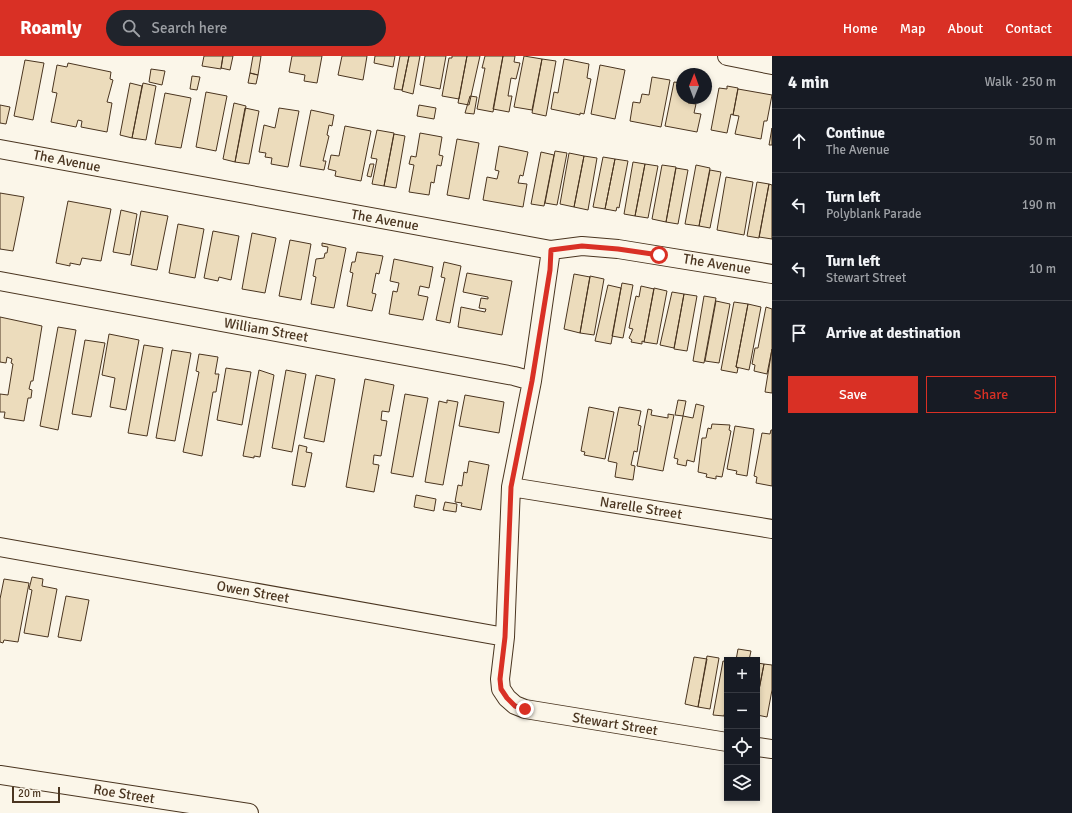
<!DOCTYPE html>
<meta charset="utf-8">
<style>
body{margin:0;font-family:Signika,sans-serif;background:#20242c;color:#f1f3f6}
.controls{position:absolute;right:12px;bottom:12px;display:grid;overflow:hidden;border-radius:0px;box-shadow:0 2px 6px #0003}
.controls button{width:36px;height:36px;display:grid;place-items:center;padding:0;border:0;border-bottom:1px solid #363941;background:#171b24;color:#f1f3f6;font:20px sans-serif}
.compass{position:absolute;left:676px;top:12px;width:36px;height:36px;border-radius:50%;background:#171b24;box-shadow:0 2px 6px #0003;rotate:1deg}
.scale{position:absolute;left:12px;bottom:10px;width:48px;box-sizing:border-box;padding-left:4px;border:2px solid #4a3520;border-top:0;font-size:11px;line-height:14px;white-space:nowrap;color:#4a3520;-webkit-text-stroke:3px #fbf6e9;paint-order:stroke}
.stop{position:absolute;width:12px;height:12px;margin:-9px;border:3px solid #d93025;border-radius:50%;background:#fff}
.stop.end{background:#d93025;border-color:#fff;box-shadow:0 1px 4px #0008}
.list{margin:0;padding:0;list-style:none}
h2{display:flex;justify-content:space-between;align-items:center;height:52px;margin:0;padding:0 16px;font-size:17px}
h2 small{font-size:13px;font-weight:400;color:#9ea1a6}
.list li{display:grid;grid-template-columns:26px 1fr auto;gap:12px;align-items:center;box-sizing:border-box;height:64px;padding:0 16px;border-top:1px solid #363941}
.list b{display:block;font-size:15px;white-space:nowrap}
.list p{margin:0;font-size:13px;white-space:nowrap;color:#9ea1a6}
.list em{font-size:13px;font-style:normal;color:#9ea1a6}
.actions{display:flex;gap:8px;padding:12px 16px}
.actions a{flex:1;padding:9px 0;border:1px solid #d93025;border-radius:0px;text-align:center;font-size:14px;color:#d93025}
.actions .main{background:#d93025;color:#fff}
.icon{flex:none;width:22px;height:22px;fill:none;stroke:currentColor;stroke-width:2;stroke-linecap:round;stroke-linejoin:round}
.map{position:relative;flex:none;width:772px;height:757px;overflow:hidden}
header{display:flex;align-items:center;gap:24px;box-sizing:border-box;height:56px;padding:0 20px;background:#d93025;color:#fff}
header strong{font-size:19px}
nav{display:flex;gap:22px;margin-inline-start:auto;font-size:14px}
.search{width:280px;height:36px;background:#20242c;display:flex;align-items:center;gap:10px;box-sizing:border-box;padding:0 14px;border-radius:22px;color:#9ea1a6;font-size:15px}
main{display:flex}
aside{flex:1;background:#171b24}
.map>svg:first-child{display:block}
</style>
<header>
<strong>Roamly</strong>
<div class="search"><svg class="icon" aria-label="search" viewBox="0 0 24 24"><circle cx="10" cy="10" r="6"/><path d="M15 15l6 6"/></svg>Search here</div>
<nav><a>Home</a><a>Map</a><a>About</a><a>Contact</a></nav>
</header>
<main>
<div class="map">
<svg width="772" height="757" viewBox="0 0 772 757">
<rect width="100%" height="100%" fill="#fbf6e9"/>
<path fill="#ecdcbc" stroke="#4a3520" d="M204,0h19l-2,13 -19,-3z
M223,0h10l-3,14 -9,-2z
M253,0h8l-3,19 -8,-2z
M292,0h30l-5,27 -13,-2 1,-6 -16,-3z
M342,0h25l-4,24 -25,-5z
M375,0h20l-2,11 -19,-4z
M400,0h9l-7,34 -8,-1z
M409,0h11l-7,38 -11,-3z
M425,0h21l-6,33 -20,-4z
M452,0h15l-8,43 -17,-3 7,-38h3z
M467,0h13l-11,49 -11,-2z
M485,0h18l-10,56 -16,-3 8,-41h-3z
M503,0h12l-1,6 6,1 -4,16 -5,-1 -3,18h4l-3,16 -16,-3z
M524,0l18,3 -10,51 -18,-3z
M542,3l14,2 -10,55 -14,-3z
M564,3l25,5 -2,14 4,1 -7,35 -4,-1v2l-29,-6 3,-17 4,1z
M25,4l19,3 -11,57 -19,-4z
M68,7l43,9 -1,7 3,1 -6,22 5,1 -5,29 -26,-5 1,-6 -4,-1 -2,7 -25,-5 6,-29 -5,-1 5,-27 10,2z
M600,9l25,5 -10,49 -24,-5z
M151,13l14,2 -3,14 -13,-3z
M250,17l8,2 -2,9 -8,-1z
M192,20l8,1 -3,13 -7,-1z
M652,21l18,3 -9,47 -31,-6 3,-19 7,1 2,-9 7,1z
M674,26l8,1v15h7l-1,5 8,1 -2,9 7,1 -4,18 -32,-6z
M130,27l12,3 -10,52 -12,-3z
M143,27l13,3 -10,54 -14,-2z
M727,30l11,2 -5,27 -2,-1 -4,19 -16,-3 8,-42 8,1z
M738,33l34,6 -5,26h-3l-3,18 -26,-5 4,-18 -6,-1z
M206,36l21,4 -11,55 -20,-4z
M165,37l26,5 -10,50 -26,-4z
M470,40l7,1 -3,17 -9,-1z
M234,47l12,3 -11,56 -12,-3z
M0,49l10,2 -4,17 -6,-1z
M419,49l17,3 -2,11 -17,-3z
M245,52l14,3 -10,53 -14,-2z
M279,52l20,3 -11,56 -17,-3 1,-6 -7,-1 1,-4 -7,-1 5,-27 11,3z
M311,54l23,5 -2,11 -3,-1 -2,10 2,1 -6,25h3l-2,9 -24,-4z
M345,70l26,5 -10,50 -26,-5 1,-5 -8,-2 3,-14 8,1z
M772,72v17h-3z
M377,74l17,3 -10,53 -12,-2 5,-25 -6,-1z
M420,77l22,4 -3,18 4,1 -2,10 -4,-1 -3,18 -3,-1 -2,13 -20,-3 5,-27 -5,-1 2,-8 5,1z
M394,78l11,2 -9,52 -12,-2z
M457,83l22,4 -10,56 -22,-4z
M499,90l29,6 -5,24 -3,-1 -2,8 9,1 -4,23 -40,-7 4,-23 10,2 2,-8 -4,-1z
M555,95l12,2 -10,52 -12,-2z
M541,96l13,3 -10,51 -13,-2z
M569,97l15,3 -10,51 -14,-3z
M584,100l13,2 -9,52 -14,-3z
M603,101l12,2 -10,50 -12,-2z
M615,103l13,2 -9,47 -2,-1 -1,4 -11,-2z
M633,106l12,2 -10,52 -11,-2z
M370,108h4l-3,13 -4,-1z
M645,108l13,2 -10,52 -13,-2z
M662,109l14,2 -10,55 -14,-3z
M696,109l14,3 -11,58 -14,-2z
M676,112l12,2 -10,54 -12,-2z
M710,114l11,2 -11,56 -11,-2z
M726,121l27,5 -9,53 -27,-5z
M757,126l12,2 -10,54 -12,-2z
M769,128l3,1v54l-13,-2z
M0,137l24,4 -11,54 -13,-2z
M68,145l43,8 -10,52 -19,-3 -2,7 -10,-2v3l-14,-3z
M121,154l16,4 -7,41 -17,-3z
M141,155l27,5 -11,54 -26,-5z
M178,168l26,5 -9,49 -26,-5z
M213,175l26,5 -8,44 -12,-3 -1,4 -14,-3z
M252,177l24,5 -11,55 -23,-4z
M290,184l21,4 -10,56 -22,-4z
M322,187l24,5 -12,60 -23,-4 5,-27 -3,-1 3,-17 8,-1 1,-5h2l1,-6 -6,-1z
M357,196l26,4 -4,18 -3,-1 -4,20 4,1 -4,17 -25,-5 6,-33 -3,-1 2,-10h3z
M394,203l39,8 -4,21 -9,-2 -2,9 10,2 -5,23 -34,-6 4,-23 4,1 2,-9 -9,-2z
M444,206l17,4 -11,57 -14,-3 9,-42 -4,-1z
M467,217l45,8 -10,54 -44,-8 3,-20 24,5 1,-3 -7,-1 2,-10 7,1v-2l-25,-5z
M574,218l16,3 -10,56 -16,-4z
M590,220l14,3 -10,56 -14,-2z
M622,227l11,2 -10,53 -11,-2z
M608,229l13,3 -10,56 -16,-3z
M641,230l13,3 -10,53 -2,-1v3l-11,-2 1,-2 -3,-2 4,-9 -4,-1 7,-32 3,1z
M654,232l13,3 -10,53 -13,-2z
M672,236l12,2 -10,54 -14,-3z
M684,238l13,2 -10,55 -13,-2z
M704,240l12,2 -12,65 -11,-2z
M716,245l14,3 -11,59 -14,-2z
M734,246l14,2 -12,63 2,1 -1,5 -16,-3z
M748,248l13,3 -12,63 -13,-3z
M766,251l6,2v40l-5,25 -13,-3 1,-6 -3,-1 3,-16h3z
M0,261l42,9 -9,55h-2l-2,8 3,1 -1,8h-3l-4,23 -20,-3 1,-6h-5v-18l8,1 5,-31 -2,-1 1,-4 -5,-2 -1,6 -6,-1z
M58,271l18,3 -18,100 -18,-4z
M109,278l30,6 -13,70 -16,-3 5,-29 -13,-3z
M85,284l20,3 -14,74 -19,-3z
M144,289l19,3 -16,88 -19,-3z
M772,293v44l-7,-1z
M172,294l19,3 -16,88 -19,-3z
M199,298l19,3 -3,17h4l-3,18h-3l-11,64 -19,-4 16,-80 -3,-1z
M226,312l25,4 -9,53 -25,-5z
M259,314l15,5 -14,82 -6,-1v2l-11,-2z
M286,314l20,4 -14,78 -20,-4z
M316,319l19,4 -11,63 -20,-4z
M365,323l29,6 -5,27 -7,-1 -1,9 6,1 -6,35 -7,-1 -1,9 6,1 -5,27 -28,-5z
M405,338l23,4 -15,79 -22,-4z
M465,339l39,7 -5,31 -40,-7z
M447,344l11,2 -15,83 -18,-3 14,-81 8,2z
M678,344l8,1 -3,15 -8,-1z
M696,348l8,2 -10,56 -7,-2 -1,6 -9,-2 1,-5 -4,-1 9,-42 10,2z
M589,351l25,5 -9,47 -21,-4 1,-3 -4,-1z
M619,351l22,4 -3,14 3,1 -4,26 -3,-1 -3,14 4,1 -2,14 -18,-3 2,-14 -9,-2z
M648,353l4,1 -1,5 17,3v-4l6,1 -11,56 -26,-5z
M712,368l18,1 -1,5 2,1 -9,46 -6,-1v3l-10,-2 1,-3 -9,-2 4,-34h4l2,-10 3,1z
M735,370l19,3 -7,47 -11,-2 1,-3 -10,-2z
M771,374h1v56l-16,-3 1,-6 -3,-1 8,-43 8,1z
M299,389l8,2 -1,5 6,1 -7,34 -13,-2z
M469,405l20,4 -8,45 -20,-4 1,-3 -7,-1 3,-17 4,1 2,-14 3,1z
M416,439l20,4 -2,12 -20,-4z
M445,446l12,2 -1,8 -13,-2z
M32,521l11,2 -1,7 15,3 -9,48 -24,-4 8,-43 -3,-1z
M4,523l25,4 -11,59 -14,-2 -1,3 -3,-1v-43z
M66,540l23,4 -8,41 -23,-4z
M738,593l13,2 -2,9h-13z
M707,600l12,2 -9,51 -12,-2z
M694,601l13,2 -9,48 -13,-3z
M723,605l4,1v49h-2l-1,5 -11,-1z
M757,607l7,1 -7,36z
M764,608l8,1v25l-5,27 -10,-2v-15z"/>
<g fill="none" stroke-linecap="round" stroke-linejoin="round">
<defs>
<path id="minor" d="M727,0l45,9
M0,93l551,101 31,-4 36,3 154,25
M551,194l-19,131 -21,106 -6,150 -5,42 1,10 6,9 8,7 10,4 202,33
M0,225l514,95 18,5
M511,431l261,42
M0,491l505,90
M757,691l15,2
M0,719l249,38"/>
</defs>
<use href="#minor" stroke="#4a3520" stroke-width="20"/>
<use href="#minor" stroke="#fbf6e9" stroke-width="18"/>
</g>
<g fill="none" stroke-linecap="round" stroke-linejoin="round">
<path stroke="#d93025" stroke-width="5" d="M525,653l-10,-3 -8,-8 -6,-9 -1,-10 5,-42 6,-150 21,-106 18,-111 1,-20 31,-4 36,3 41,6"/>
</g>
<g text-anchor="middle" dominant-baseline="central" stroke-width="3" stroke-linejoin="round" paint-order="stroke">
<g font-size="14" fill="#4a3520" stroke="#fbf6e9">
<text transform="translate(67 105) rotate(11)">The Avenue</text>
<text transform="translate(385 164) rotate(10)">The Avenue</text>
<text transform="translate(717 208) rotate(9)">The Avenue</text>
<text transform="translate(266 274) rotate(10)">William Street</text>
<text transform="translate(641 452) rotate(9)">Narelle Street</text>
<text transform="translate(253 536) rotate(10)">Owen Street</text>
<text transform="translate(615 668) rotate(9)">Stewart Street</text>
<text transform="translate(124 738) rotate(9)">Roe Street</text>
</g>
</g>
</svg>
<div class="controls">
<button>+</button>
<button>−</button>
<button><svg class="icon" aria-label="locate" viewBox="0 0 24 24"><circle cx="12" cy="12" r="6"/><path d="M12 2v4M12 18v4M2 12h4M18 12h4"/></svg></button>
<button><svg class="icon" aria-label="layers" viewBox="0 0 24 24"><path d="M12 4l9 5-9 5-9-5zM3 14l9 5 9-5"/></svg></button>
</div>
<svg class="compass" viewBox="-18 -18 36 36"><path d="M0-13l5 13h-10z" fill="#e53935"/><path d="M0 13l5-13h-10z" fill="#9ea1a6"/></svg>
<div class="scale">20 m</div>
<div class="stop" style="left:659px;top:199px"></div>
<div class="stop end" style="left:525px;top:653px"></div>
</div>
<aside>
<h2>4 min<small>Walk · 250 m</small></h2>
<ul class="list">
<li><svg class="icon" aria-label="ahead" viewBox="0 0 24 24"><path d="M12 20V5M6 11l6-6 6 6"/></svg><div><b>Continue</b><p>The Avenue</p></div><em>50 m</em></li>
<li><svg class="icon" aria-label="left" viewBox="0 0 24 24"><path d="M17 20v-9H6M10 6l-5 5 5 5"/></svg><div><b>Turn left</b><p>Polyblank Parade</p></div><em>190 m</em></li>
<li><svg class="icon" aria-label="left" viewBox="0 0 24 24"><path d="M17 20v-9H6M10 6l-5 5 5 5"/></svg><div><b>Turn left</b><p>Stewart Street</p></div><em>10 m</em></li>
<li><svg class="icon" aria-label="arrive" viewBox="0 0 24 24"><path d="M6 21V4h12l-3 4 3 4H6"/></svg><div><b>Arrive at destination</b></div></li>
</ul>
<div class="actions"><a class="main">Save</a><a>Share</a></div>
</aside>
</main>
